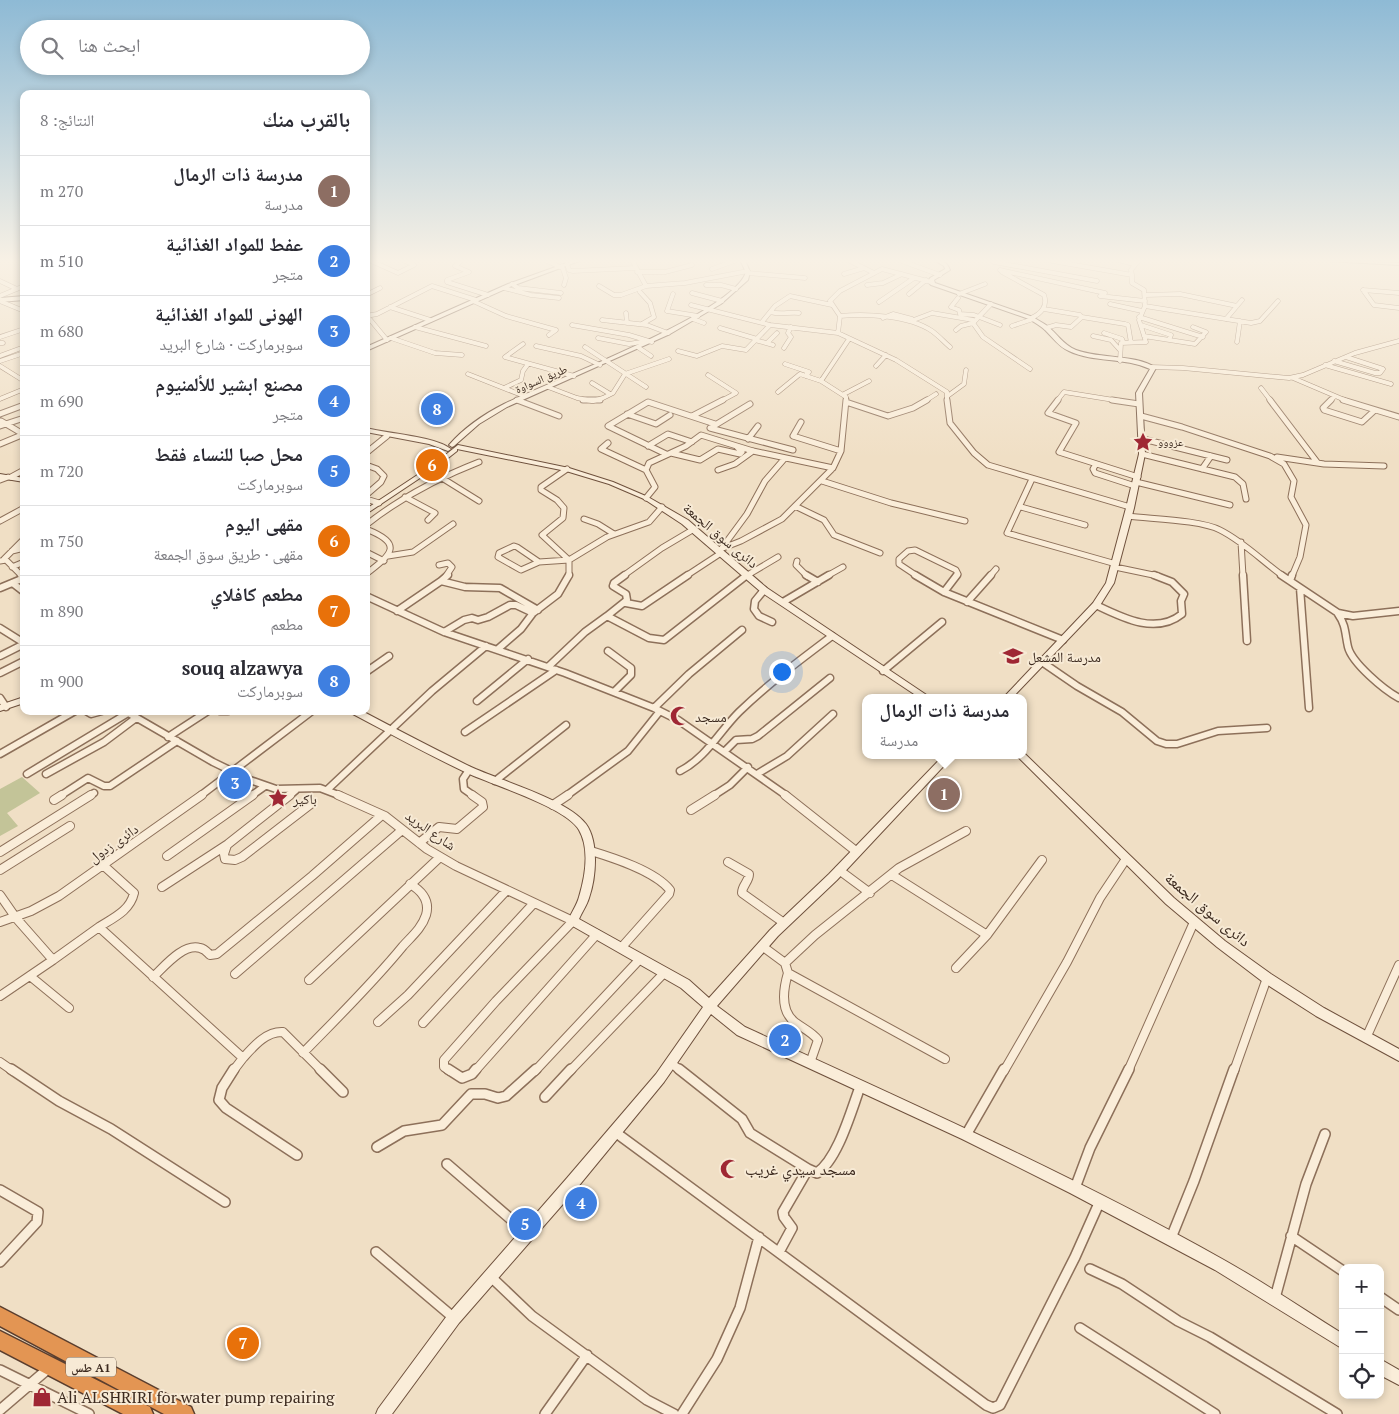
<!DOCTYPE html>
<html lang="ar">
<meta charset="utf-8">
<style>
body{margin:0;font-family:"PT Serif","Noto Naskh Arabic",serif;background:#f2f2f3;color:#2b2b33;direction:rtl}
.controls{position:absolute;right:15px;bottom:15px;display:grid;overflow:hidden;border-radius:10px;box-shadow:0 2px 8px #0003}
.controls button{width:45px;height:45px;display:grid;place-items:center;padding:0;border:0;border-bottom:1px solid #e1e1e2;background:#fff;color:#2b2b33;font:25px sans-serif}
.you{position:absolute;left:781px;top:671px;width:18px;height:18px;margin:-12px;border:4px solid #fff;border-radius:50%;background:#1a73e8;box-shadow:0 0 0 8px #1a73e833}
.badge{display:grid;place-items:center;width:32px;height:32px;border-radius:50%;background:#ea580c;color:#fff;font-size:16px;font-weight:700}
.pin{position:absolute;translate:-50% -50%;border:2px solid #fff;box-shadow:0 1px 5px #0006}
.popup{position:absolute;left:862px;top:694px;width:165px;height:65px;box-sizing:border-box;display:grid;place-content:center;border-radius:10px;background:#fff;filter:drop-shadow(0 1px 4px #0005);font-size:16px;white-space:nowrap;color:#7c7c81}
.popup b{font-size:19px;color:#2b2b33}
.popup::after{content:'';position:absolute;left:50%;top:100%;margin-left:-10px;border:10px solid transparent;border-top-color:#fff}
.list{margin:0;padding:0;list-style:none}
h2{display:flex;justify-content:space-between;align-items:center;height:65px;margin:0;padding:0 20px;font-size:21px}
h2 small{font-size:16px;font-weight:400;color:#7c7c81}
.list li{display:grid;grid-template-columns:32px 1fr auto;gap:15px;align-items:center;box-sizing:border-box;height:70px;padding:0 20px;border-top:1px solid #e1e1e2}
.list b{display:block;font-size:19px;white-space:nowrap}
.list p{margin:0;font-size:16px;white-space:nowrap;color:#7c7c81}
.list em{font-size:16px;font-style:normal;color:#7c7c81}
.icon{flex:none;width:28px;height:28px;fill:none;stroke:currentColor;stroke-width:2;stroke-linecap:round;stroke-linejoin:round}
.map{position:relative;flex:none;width:1399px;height:1414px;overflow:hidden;direction:ltr}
.search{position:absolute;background:#fff;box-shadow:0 2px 8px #0003;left:20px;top:20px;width:350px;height:55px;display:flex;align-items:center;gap:12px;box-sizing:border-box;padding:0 18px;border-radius:28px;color:#7c7c81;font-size:19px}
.panel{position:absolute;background:#fff;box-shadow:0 2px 8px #0003;left:20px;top:90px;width:350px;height:625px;border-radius:10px;direction:rtl}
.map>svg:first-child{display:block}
</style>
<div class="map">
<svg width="1399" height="1414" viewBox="0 0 1399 1414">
<rect width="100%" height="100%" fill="#f0dfc5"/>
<path fill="#c3c498" d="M22,777l18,16 -33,20 11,13 -18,10v-47z"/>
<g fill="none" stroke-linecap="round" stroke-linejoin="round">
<defs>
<path id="street-far4" d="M369,260l29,13 16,-8 -11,-5
M545,260l15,7
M632,260l14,26
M848,260l26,13
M899,260l41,15
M1016,260h2
M1047,260l85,15v8l12,7 1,16 -6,14 7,22 -25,1 -1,18
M1118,260l16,4
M461,261l-6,5 14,6 -22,8v2l41,13
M994,262l103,19
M567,264l2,6 4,1 62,-3
M562,266l4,12 -2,7
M712,269l25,-9
M1000,270l105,23
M637,272h28l27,-7
M1002,272l42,23c4,11 -3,19 -13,23
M748,273l57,5
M844,274l20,-6
M1132,275l-1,-5 8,-10
M0,281l17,8
M512,284l6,4 43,5
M706,285h15l15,4
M867,285l16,-2 19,-9
M599,286l15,9h7l25,-9 39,-3 63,-12
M504,288l27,7 28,3
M1363,290l11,15 25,3
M1363,290l36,3
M640,292l10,11 4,14 -12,7
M692,293l30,8
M673,294l-6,17 31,5
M909,294l17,-14
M959,294l26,-10
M366,295l14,-7
M1146,295l34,-1 57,12
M0,296l24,-10
M1100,296l45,5
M958,298l-7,9 8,3 1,4 14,1 26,10
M0,301l24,10
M473,301l33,15 50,14 -7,5
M879,302l35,-24
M991,304l-18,19 10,14 47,32
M1110,304l32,7
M691,305l79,20 68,8 58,27 51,32v9
M1145,306l106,17 9,-2 18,-20
M390,307l40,13
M1044,309l36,6
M770,312c11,3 18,0 29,1
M626,313l1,10
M366,316l11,-2 55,-28 44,14
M840,316c27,-3 70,0 92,15 7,5 12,11 18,16
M368,317l19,23
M1139,317l64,20
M883,318l10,-4 19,5
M693,319l11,4
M1226,319l16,-19
M602,320l45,5 21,8
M911,321l21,-8 41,7
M762,322l13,-16 15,-10 42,9
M572,325l57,10 23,7
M1141,325l30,10 -2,5
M1012,326l21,-7
M415,327l71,19
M720,328l37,11
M1046,328l10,-3 15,2 11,-10 43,7 3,1 3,18
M956,330l5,-4 12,-3
M838,333l2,-17 -10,-15 10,-10 42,-22 49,13
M1104,333l18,6 1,3
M1093,336l18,4 9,10
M1144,336l51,8 11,-12 -13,-5
M0,337l24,-8
M391,338l44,15 27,2
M598,338l31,6 18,-3
M755,340l18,5
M1237,342l3,-21
M0,343h3
M767,343l10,-10
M523,344l-18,13 69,19
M536,346l45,10 19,9
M585,347l61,40
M639,348l12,8
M784,348l7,-11 -3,-4 3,-6
M678,351l19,5 25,-10 24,4 24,-25
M0,356l24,-9
M0,361l24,-8
M1334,361l41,12h5l3,-4 -37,-12
M785,364l24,8 -3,4
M1325,365l66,19
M0,366l24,15
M876,366l10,-11
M1151,367l32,1 106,10 14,-3 52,-22 44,-12
M468,374l56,22
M708,375l28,18 -15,8
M1293,378l54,23
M592,383l18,11
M548,387l29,11 15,3
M504,388l17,-8 2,-9 5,-7
M1261,388l10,13
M778,392l22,-18 21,7
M844,394l25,-13
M949,395l15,-11 2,-14
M0,399l24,-10
M517,400l3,1
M593,401l10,-3 10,-5 12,-19 44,-15
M846,401v-4l-25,-16 28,-42
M925,401l11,-7
M1057,401l7,-9 56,9
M1330,401l4,-4"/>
<path id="street-far3" d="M517,400l42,16
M583,400h17
M947,400l3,23 24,30 14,12 142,42
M1058,400l-10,13 28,10 -17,29 79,25
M1112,400l27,4
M1270,400l47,62
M1331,400l-8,8 1,2 38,12 13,-12
M1343,400l56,17
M846,402l42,14 25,-8 14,-8
M0,414l24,-9
M627,414l29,10 14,-9
M692,416l31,-16
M1141,416l41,11 88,29 14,8 10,17 -3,16 15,28 -6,32 -8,19
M1,421l22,13
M801,422l-8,14 48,15
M0,426l24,-8
M712,427l38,-23
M710,428l83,22
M748,439l10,-13
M1143,439l84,21
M608,443l-7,6 45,21
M0,444l24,-10
M648,446l20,-12 24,8
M366,453l21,-17
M671,453l29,7 18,-11 22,5 2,-2 -5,-5
M666,454l-58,-28 40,-24 67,22
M1142,454l93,23 8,7 3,15
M1277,457l47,7 60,2
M1096,464l-3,5 2,4 40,13
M366,465l11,4 7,7 -3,6 -15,13
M567,469l-26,18v3l16,10 7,8 -1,10 -21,17 27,25v16
M1202,469l9,-13
M718,470l17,-6 18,-13
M424,473l18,5 37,23
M11,477l13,-7
M1032,479l-25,54 109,31
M0,480l8,-3
M822,481l69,22 74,18
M1136,482l94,23
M405,497l30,16 -7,7
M646,498l9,-11 -9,-17 3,-7 37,-17 15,-11 52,16 80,17
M366,499l13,4
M795,506l29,14 10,15 46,18
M1021,507l64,18
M1128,516c23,3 73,4 92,14 24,12 42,31 63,46
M584,519l14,5 16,10
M0,521l24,-13
M366,525c34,-27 72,-47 113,-63
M366,529c38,15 26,25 0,45
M1241,542l2,34
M514,546l3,1 22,15 -18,8 -23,-13 1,-4z
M722,548l25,-34 18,-33 20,-23
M718,550l23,-9 41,-22 51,-51 8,-17 5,-51
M12,551l12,-3
M366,552l18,9
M388,556l25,-4 40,-28
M4,559l20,-20
M0,561l6,-1 16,16
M797,561l-1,4 11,11
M539,562l30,-2 38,-23 42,-15 13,-15
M439,565l9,-2 4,4 -6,9
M12,567l12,-5
M1115,567l43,9
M623,576l39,-28 32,-19
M686,576l35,-23
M746,576l32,-19
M827,576l16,-9
M917,576l-18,-12v-5l9,-8 7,-1 41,20 2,4 -2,2
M990,576l6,-7"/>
<path id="street-far2" d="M21,575l3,3
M625,575l-11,8 -1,3 13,8 1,6 -20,16 42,22 15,2 83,-65
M806,575l12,7
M915,575l29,17
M1243,575l4,66
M1281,575l57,38 15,3 46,-5
M441,581l7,-6
M1290,581l2,-6
M15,585l9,7
M0,588l24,-10
M1300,588l9,120
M764,590l-9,11 -1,8 5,7 13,6
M944,592l119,48
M944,592l13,-17
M366,596l78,36 121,41 89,35 24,12 109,76
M783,602l46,-27
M967,602l24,-27
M626,603l16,3 46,-31
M1096,605c27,13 60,30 86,9l-1,-13 3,-7 -12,-12 -18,-7
M397,611l44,-30 24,6 35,1 38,22
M1338,614c8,11 7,20 10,33 4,16 36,43 51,51
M0,628l24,15
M444,632l20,-12 8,-2 6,2 10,-3 22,-12h6l17,8
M498,649l23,-20 12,-16 25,-19 11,-19
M608,651l23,17v7l-17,17
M0,656l24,-12
M1042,662l35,24 45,26 35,29 9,3h11l41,-13 49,-3
M548,667l37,-35 22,-16
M883,671l59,-49
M366,672l23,-16
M0,673l24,-12
M0,698l6,9
M477,701l51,-42
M654,708l35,-34 53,-44
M86,711l5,3 11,-3
M125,711l88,51 37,18 26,9 44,-1 21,8
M220,711h8
M465,732l91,-62
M168,737l40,-26
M725,751l11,-11 16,-1 6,-3 72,-58
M0,754l75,-43
M469,770l-6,9 1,10 10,7
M680,771c26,-13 39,-39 59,-59 29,-28 61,-52 93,-76
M27,774l101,-61
M46,774l58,-32 32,-24
M757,774l30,-18 46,-42
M495,781l71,-56
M327,790l105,-99 54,-45
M60,796l28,-18 16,8h6l67,-45
M89,796l5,-3
M200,796l112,-85
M251,796l14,-10
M289,796l7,-6
M566,796l62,-45 32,-40
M713,796l17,-11 18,-18"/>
<path id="street-far1" d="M338,795l47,21 42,33 29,17 117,55 -77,80 -52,59v7l6,4
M785,795l72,57
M54,800l8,-5
M553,805l15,-10
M691,810l24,-15
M419,843l20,-16 18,2 26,-22 -1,-5 -10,-7
M227,845l-3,9 1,5 10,1 7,-3 70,-54
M591,851c23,7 64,20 79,39l-1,4 -48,54
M0,852l91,-57
M167,856l86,-61
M728,862l21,12c0,8 -7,11 -7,19l42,30
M0,870l70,-44
M839,870l31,23
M892,875l95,60 55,-75
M162,887l66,-43 62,-49
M0,895l16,23 37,42 -53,36
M0,922l31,-11 28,-15 143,-101
M99,927c14,-9 31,-16 35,-34l-31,-28
M762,946l23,17 30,-28 84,-67 67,-37
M53,960l46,-33 144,131 -10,13
M785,963l3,10 157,86
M956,968l31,-33
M788,973c-5,17 -8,39 8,50 8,6 16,9 22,17l-8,23
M235,974l167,-144
M30,976l39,32
M153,977c11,-10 30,-34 47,-29 5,1 7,4 10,7l7,-1 95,-78 70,-61
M309,980l131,-123
M378,1022l30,-27 98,-104
M423,1023l111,-120
M1366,1038l33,-73
M303,1053c34,-35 69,-69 100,-107 8,-9 19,-18 23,-31 4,-14 -4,-24 -16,-31
M243,1058c10,-11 23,-27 40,-26l39,39
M0,1062l13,9
M671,1063l10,8
M475,1071l122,-137
M535,1071l105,-112
M570,1071l95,-99
M1004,1071l63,-109 33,-64 26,-39
M1128,1071l66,-149
M1234,1071l33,-93"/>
<path id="street" d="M11,1069l48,32 52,28 114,73
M234,1069l-12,19 -3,12 7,8 71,47
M320,1069l23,23
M448,1069l14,9 10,-4 4,-5
M679,1069l63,50 8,14 58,36 -25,43 1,5 8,11 -13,24
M545,1097l26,-28
M615,1132l371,273 7,3 7,-3 75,-148 25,-56
M966,1135l38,-66
M377,1147l27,-16 38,-6 29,-31h14l13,4 8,-2 30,-27
M447,1164l81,70
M808,1169l9,4c21,-14 34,-62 43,-86
M1075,1188l15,-40 39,-79
M0,1190l38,22 -1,10 -37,40
M1291,1236l52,35
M1171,1238l23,-57 40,-112
M376,1252l78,66
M1090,1269l32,15 56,37 32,16 127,77
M490,1276l42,40 115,84 27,14
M1380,1297l19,13
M1275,1298l31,-114 19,-50
M1080,1328l135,86
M0,1370l89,44
M0,1410l49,-42
M545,1414l42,-59
M682,1414l35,-55 23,-51 19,-71"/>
<path id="secondary" d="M575,260h7l-70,26 -146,65v-4l142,-63z
M740,260h5l5,12 -2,8 -27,24 -51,30 -163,73 -28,17 -25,22 -2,1 -3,-2c15,-17 35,-31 55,-41 44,-22 230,-91 242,-132z
M934,260c8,0 13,2 16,10l-16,10 1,3 98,34c4,3 9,5 13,8 11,8 17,20 30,25 24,9 60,4 80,18l-14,25 3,61 -11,54 -20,75 -15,24 -87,91h-9l90,-95 13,-20 20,-75 13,-54 -3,-61 14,-24c-26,-12 -56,-6 -81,-18 -10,-4 -16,-13 -24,-21 -4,-4 -10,-7 -16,-11l-98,-34 -3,-3 2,-4 15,-9 -1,-3z
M1326,260l73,3v2l-71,-4z
M24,296v4l-24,2v-4z
M366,428c23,6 68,8 85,21l-3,2 -19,-7 -63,-12z
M458,445l111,23 44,14 35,15 40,23 79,68 164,110h-11l-159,-106 -79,-68 -38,-25 -35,-15 -43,-13 -109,-22v2l-19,15 -72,48v-5l68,-45z
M0,474l24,4v4l-24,-4z
M24,697v6l-24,8v-6z
M350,711h12c36,19 72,38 109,56 30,14 96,32 115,57 13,18 10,54 3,74 -2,7 -7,14 -10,21l110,61 20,18 61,-68 59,-56 115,-119h10l-117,125 -59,56 -61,70 28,21c161,74 324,146 479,233 41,23 79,49 119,74v15l-128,-79 -145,-77 -108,-54 -225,-104 -26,-21 -47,68 -87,106 -118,135 -67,91h-16l2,-5 71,-96 118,-135 89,-104 47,-67 -22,-19 -112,-64 -1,-3c3,-8 9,-16 11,-24 6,-20 11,-48 0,-67 -13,-23 -87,-45 -114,-58 -38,-18 -76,-39 -114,-59z
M1023,752l151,146 51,43 46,33 53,34 75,41v12l-83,-45 -53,-34 -46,-35 -51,-43 -148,-147 -1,-2h6z
M1380,1359l19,11v15l-19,-10z"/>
<path id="highway" d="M0,1307l191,100 3,7h-30l-164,-88z
M0,1331l150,76 3,7h-30l-123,-64z"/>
</defs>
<use href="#street-far4" stroke="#8d705a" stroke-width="5"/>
<use href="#street-far3" stroke="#8d705a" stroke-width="7"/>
<use href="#street-far2" stroke="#8d705a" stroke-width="9"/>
<use href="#street-far1" stroke="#8d705a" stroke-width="10"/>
<use href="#street" stroke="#8d705a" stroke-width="12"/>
<use href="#secondary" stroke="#6f513d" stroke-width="2"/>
<use href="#highway" stroke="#5a3e2e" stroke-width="3"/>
<use href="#street-far4" stroke="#faedd9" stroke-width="4"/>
<use href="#street-far3" stroke="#faedd9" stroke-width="5"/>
<use href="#street-far2" stroke="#faedd9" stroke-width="6"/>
<use href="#street-far1" stroke="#faedd9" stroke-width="8"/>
<use href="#street" stroke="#faedd9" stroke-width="9"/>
<use href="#secondary" fill="#faedd9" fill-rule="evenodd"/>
<use href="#highway" fill="#e39553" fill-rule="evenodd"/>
</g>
<linearGradient id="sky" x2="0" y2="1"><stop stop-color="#8ebad5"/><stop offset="0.57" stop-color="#f8f1e5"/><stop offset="1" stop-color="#f8f1e5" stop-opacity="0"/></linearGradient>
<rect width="1399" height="458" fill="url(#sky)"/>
<defs>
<symbol id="sight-bare" viewBox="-9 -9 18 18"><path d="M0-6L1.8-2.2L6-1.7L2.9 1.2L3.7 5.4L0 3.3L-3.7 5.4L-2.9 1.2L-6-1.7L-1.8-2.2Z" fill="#9f2734" stroke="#f7ead5" stroke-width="2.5" paint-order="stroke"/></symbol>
<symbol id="school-bare" viewBox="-9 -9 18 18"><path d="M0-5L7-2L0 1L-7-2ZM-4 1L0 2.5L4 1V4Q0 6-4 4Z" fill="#9f2734" stroke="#f7ead5" stroke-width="2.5" paint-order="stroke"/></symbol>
<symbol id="mosque-bare" viewBox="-9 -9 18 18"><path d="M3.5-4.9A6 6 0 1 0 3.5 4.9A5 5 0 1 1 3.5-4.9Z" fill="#9f2734" stroke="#f7ead5" stroke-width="2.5" paint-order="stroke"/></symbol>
<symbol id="shop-bare" viewBox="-9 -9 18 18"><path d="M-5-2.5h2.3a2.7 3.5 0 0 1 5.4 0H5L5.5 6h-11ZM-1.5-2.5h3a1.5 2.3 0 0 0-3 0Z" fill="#9f2734" stroke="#f7ead5" stroke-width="2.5" paint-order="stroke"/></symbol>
</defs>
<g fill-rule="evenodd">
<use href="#sight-bare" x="1129" y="428" width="28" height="28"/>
<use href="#school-bare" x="999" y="642" width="28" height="28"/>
<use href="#mosque-bare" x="666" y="702" width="28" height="28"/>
<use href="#sight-bare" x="264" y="784" width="28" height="28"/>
<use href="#mosque-bare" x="716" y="1155" width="28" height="28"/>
<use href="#shop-bare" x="28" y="1383" width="28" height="28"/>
</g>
<g text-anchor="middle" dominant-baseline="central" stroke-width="4" stroke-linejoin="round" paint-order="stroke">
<g font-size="11" fill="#3c2a1f" stroke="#f7ead5">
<text transform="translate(541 379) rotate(-23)">طريق السواوة</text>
</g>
<g font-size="11" fill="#3c2a1f" stroke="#f7ead5" text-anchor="start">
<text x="1158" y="442">عزووو</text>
</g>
<rect fill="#f7ead5" stroke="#746456" stroke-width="1" x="66" y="1357.5" width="50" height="19" rx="4"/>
<g font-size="12" font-weight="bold" fill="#3c2a1f">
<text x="91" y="1367">طس A1</text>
</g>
<g font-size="14" fill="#3c2a1f" stroke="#f7ead5">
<text transform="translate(721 535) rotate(40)">دائرى سوق الجمعة</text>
<text transform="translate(431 830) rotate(35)">شارع البريد</text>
<text transform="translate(113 843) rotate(-35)">دائرى زدول</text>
</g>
<g font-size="14" fill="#3c2a1f" stroke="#f7ead5" text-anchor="start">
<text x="1028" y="656">مدرسة المشعل</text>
<text x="695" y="716">مسجد</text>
<text x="293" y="798">باكير</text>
</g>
<g font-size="16" fill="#3c2a1f" stroke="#f7ead5">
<text transform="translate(1208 909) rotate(40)">دائرى سوق الجمعة</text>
</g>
<g font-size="16" fill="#3c2a1f" stroke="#f7ead5" text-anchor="start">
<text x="745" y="1169">مسجد سيدي غريب</text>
<text x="57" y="1397">Ali ALSHRIRI for water pump repairing</text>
</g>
</g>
</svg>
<div class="controls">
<button>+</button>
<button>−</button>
<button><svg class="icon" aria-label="locate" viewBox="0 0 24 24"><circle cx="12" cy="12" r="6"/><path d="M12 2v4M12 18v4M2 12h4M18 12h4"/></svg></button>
</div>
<div class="you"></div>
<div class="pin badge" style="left:944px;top:794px;background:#8d6e63">1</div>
<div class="popup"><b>مدرسة ذات الرمال</b>مدرسة</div>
<div class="pin badge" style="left:785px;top:1040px;background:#3f7fe0">2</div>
<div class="pin badge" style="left:235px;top:783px;background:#3f7fe0">3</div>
<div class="pin badge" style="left:581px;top:1203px;background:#3f7fe0">4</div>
<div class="pin badge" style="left:525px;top:1224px;background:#3f7fe0">5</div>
<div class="pin badge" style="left:432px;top:465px;background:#e8710a">6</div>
<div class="pin badge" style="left:243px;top:1343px;background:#e8710a">7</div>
<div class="pin badge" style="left:437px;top:409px;background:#3f7fe0">8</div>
<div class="search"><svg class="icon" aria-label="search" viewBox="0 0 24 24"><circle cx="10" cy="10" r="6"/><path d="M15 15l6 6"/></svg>ابحث هنا</div>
<section class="panel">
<h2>بالقرب منك<small>النتائج: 8</small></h2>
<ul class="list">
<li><span class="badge" style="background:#8d6e63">1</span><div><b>مدرسة ذات الرمال</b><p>مدرسة</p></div><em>270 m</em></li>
<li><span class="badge" style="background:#3f7fe0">2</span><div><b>عفط للمواد الغذائية</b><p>متجر</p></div><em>510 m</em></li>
<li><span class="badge" style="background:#3f7fe0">3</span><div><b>الهونى للمواد الغذائية</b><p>سوبرماركت · شارع البريد</p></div><em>680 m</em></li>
<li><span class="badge" style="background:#3f7fe0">4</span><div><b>مصنع ابشير للألمنيوم</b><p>متجر</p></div><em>690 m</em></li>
<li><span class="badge" style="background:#3f7fe0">5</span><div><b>محل صبا للنساء فقط</b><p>سوبرماركت</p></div><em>720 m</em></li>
<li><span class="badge" style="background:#e8710a">6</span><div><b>مقهى اليوم</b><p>مقهى · طريق سوق الجمعة</p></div><em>750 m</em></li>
<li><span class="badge" style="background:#e8710a">7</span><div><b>مطعم كافلاي</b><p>مطعم</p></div><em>890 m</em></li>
<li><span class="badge" style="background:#3f7fe0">8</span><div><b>souq alzawya</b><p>سوبرماركت</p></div><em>900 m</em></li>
</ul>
</section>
</div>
